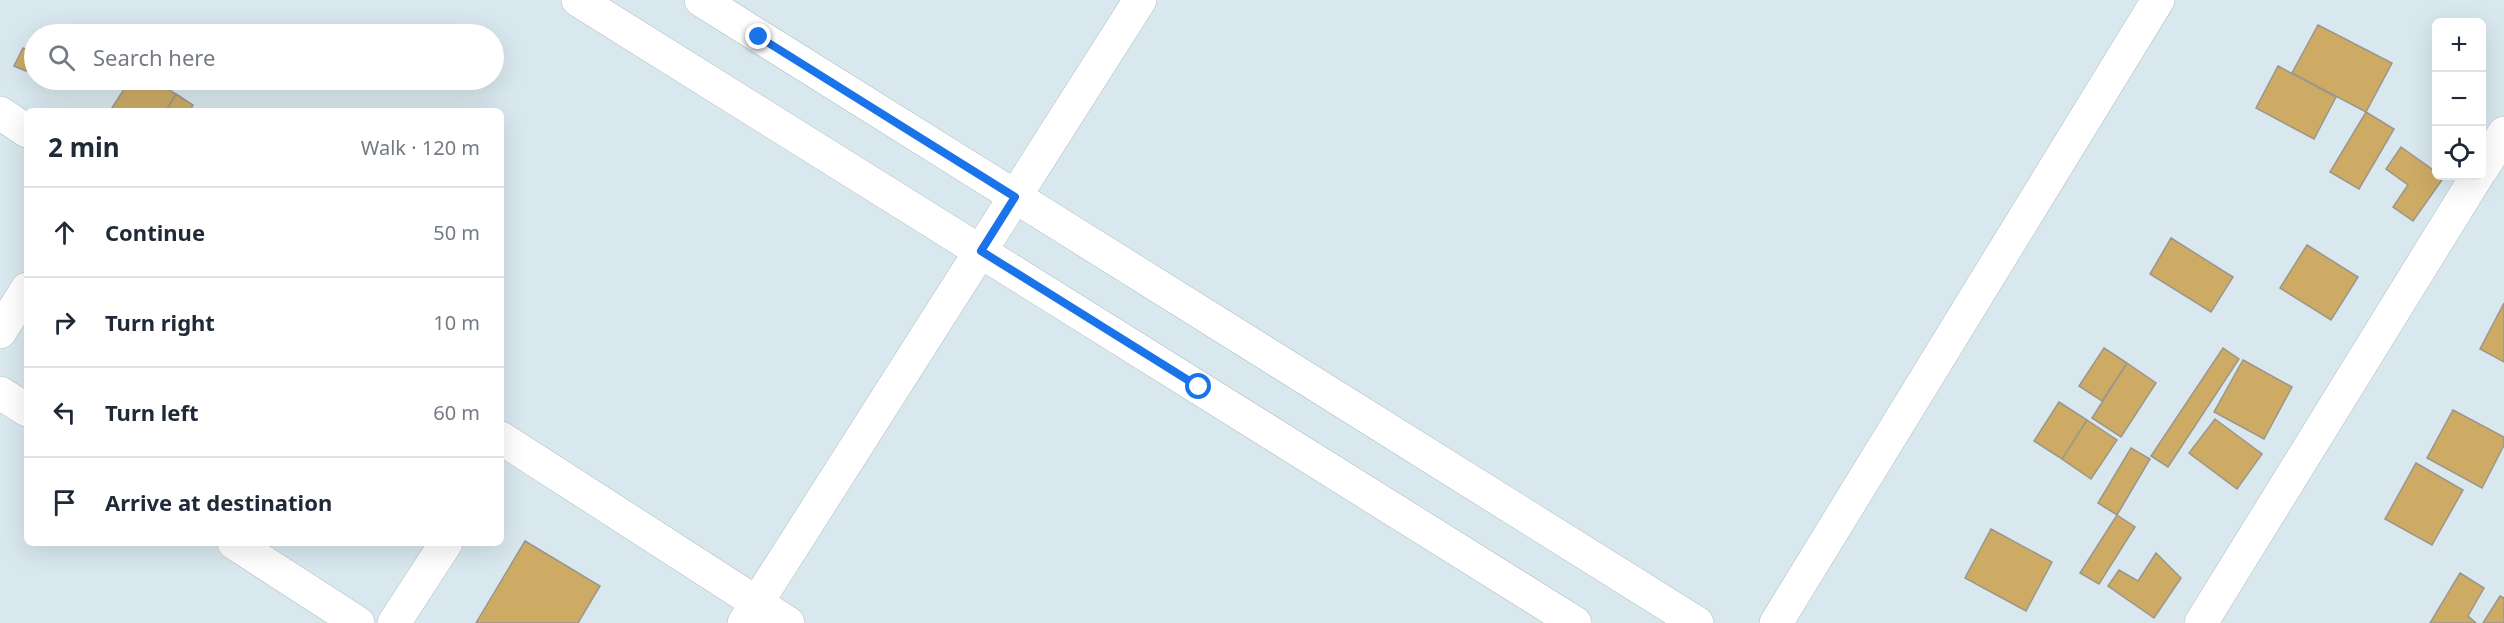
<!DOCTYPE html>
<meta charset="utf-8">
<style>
body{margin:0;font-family:"Noto Sans",sans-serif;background:#f2f2f3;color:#1f2937}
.controls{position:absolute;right:18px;top:18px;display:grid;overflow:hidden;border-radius:9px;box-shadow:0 6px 24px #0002}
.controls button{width:54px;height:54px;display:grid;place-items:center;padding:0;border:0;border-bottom:2px solid #e0e1e3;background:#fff;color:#1f2937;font:30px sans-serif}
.stop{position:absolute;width:18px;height:18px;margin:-14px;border:4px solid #1a73e8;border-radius:50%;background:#fff}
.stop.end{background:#1a73e8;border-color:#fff;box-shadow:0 2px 6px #0008}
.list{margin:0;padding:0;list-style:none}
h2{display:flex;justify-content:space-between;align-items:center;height:78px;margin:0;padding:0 24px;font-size:26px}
h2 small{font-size:20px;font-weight:400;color:#747a83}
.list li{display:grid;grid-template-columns:39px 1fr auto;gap:18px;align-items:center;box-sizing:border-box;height:90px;padding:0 24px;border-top:2px solid #e0e1e3}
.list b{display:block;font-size:22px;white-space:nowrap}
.list em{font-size:20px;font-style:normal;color:#747a83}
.icon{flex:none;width:33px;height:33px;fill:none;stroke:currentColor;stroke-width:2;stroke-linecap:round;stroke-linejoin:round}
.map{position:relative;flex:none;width:2504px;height:623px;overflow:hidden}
.search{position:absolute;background:#fff;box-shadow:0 6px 24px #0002;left:24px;top:24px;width:480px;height:66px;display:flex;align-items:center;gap:15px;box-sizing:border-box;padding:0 21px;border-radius:33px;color:#747a83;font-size:22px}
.panel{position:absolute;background:#fff;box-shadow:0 6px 24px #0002;left:24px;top:108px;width:480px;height:438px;border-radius:9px}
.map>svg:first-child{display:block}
</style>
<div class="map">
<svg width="2504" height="623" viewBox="0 0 2504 623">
<rect width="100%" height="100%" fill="#d8e8ee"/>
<path fill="#cdab65" stroke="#9c968a" stroke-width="1.5" d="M2318,25l74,38 -26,49 -74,-39z
M23,48l11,5 -8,18 -12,-5z
M2278,66l58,31 -22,42 -58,-31z
M130,80h23l23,14 -10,17h-56z
M176,94l17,11 -3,6h-24z
M2366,112l28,17 -35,60 -29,-17z
M2401,147l35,25v4l8,1 -31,44 -20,-14 15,-22 -22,-16z
M2171,238l62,39 -22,35 -61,-38z
M2307,245l51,32 -27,43 -51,-32z
M2504,303v59l-24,-13z
M2104,348l23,15 -25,38 -23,-15z
M2223,348l16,11 -71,108 -17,-11z
M2243,360l49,27 -28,52 -50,-27z
M2127,363l29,20 -35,54 -29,-19z
M2059,402l28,18 -25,39 -28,-18z
M2453,410l51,27v8l-22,43 -55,-30z
M2215,419l47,35 -25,35 -48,-36z
M2087,420l30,20 -26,39 -29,-20z
M2131,448l19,11 -33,56 -19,-12z
M2416,463l47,27 -31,55 -47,-26z
M2117,515l18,12 -36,57 -19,-11z
M1991,529l61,33 -26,49 -61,-33z
M525,541l75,45 -22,37h-102z
M2156,553l25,25 -27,40 -46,-32 11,-16 19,11z
M2460,573l24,15 -16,28 8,7h-46z
M2500,596l4,2v25h-21z"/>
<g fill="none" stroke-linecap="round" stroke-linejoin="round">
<defs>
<path id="minor" d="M578,0l997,623
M701,0l996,623
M0,113l27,18
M2482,169l22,-36
M0,332l27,-43
M0,393l27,17
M501,438l287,185
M234,543l124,80
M394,623l52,-80
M744,623l396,-623
M1776,623l382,-623
M2201,623l276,-447"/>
</defs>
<use href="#minor" stroke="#afbfc5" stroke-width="34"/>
<use href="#minor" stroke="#fff" stroke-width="33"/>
</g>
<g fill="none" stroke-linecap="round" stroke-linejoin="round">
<path stroke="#1a73e8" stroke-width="8" d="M759,37l256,160 -34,54 218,136"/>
</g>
</svg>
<div class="controls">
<button>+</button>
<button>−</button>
<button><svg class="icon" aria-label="locate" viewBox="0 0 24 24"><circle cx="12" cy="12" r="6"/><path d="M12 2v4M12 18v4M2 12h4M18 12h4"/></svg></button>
</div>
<div class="stop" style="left:1199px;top:387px"></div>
<div class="stop end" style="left:759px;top:37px"></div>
<div class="search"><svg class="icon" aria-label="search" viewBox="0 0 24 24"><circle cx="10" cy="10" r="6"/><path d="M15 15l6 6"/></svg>Search here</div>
<section class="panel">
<h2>2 min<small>Walk · 120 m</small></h2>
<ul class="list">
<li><svg class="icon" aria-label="ahead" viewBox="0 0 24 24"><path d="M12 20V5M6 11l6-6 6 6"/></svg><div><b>Continue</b></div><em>50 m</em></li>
<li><svg class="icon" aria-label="right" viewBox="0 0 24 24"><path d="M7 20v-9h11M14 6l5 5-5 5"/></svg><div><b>Turn right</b></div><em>10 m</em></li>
<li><svg class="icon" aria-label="left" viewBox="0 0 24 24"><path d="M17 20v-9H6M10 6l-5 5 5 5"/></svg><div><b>Turn left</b></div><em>60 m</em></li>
<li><svg class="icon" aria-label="arrive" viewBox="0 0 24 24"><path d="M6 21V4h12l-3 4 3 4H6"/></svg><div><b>Arrive at destination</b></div></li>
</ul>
</section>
</div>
